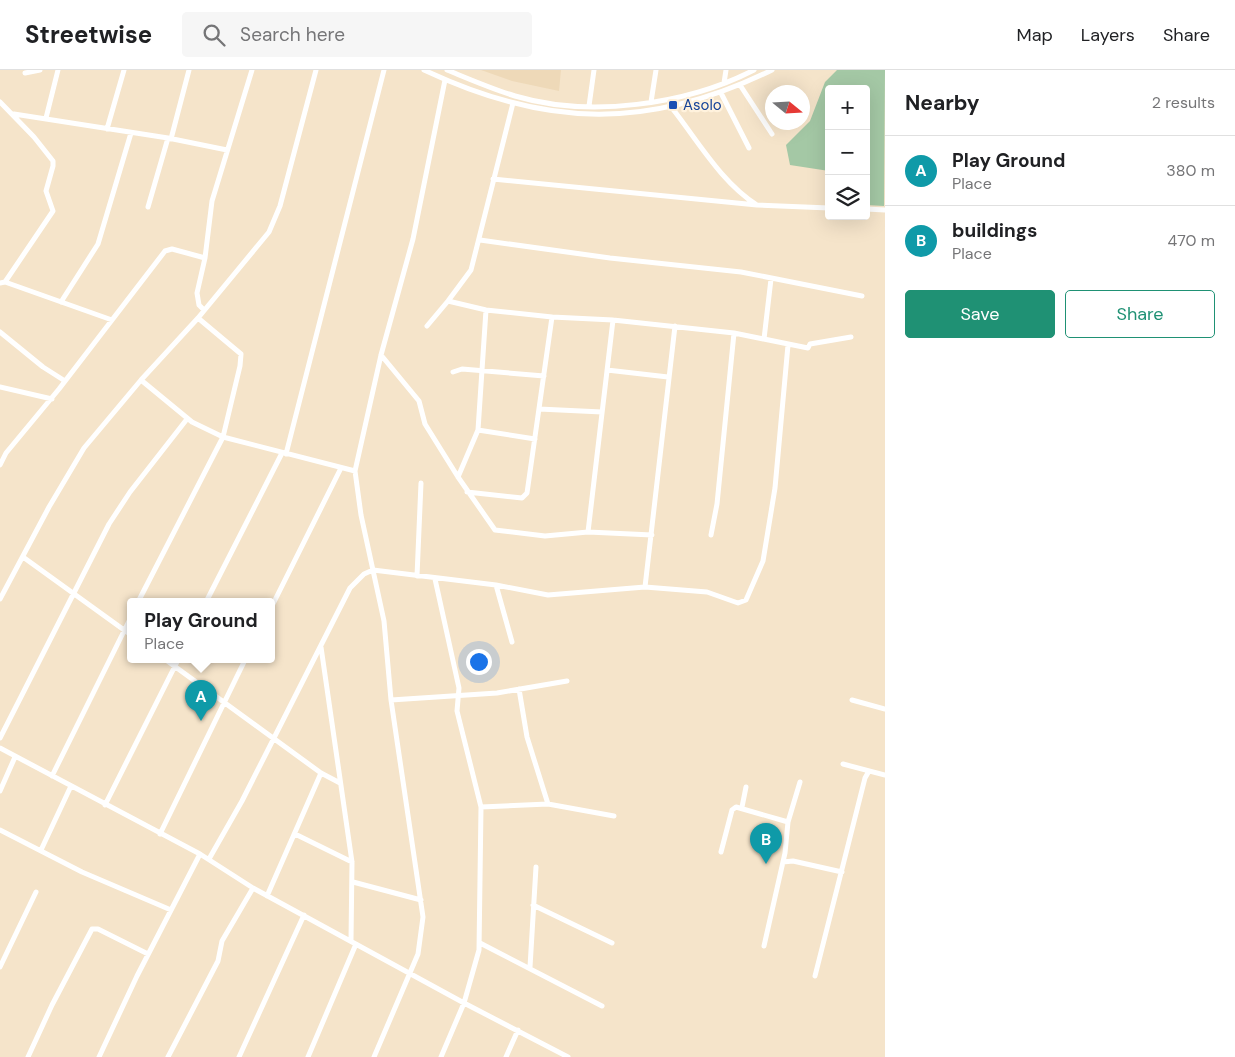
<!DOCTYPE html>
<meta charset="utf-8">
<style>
body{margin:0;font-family:"DM Sans",sans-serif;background:#f6f6f6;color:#202124}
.controls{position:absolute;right:15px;top:15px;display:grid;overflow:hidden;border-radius:5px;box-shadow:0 5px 20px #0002}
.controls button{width:45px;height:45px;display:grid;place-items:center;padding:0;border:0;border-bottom:1px solid #e0e0e0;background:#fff;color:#202124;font:25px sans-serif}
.compass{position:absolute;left:765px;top:15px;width:45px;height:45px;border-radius:50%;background:#fff;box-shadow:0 5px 20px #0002;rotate:108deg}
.you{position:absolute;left:478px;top:591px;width:18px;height:18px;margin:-12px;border:4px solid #fff;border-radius:50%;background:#1a73e8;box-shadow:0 0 0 8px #1a73e833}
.badge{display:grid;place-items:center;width:32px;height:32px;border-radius:50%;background:#1f9174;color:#fff;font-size:16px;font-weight:700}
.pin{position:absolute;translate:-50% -41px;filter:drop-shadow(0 1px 2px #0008)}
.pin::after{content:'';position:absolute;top:26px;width:18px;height:15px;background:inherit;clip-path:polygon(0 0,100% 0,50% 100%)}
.popup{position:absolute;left:127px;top:528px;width:148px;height:65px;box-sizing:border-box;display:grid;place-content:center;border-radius:5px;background:#fff;filter:drop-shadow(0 1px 4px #0005);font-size:16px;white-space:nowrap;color:#757577}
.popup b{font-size:19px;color:#202124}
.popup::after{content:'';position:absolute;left:50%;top:100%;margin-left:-10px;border:10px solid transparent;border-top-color:#fff}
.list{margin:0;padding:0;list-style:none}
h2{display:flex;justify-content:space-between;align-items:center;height:65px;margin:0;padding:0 20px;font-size:21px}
h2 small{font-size:16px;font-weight:400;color:#757577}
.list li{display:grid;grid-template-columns:32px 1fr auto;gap:15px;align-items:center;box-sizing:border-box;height:70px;padding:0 20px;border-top:1px solid #e0e0e0}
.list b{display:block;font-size:19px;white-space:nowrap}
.list p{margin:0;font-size:16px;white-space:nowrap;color:#757577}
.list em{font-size:16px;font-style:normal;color:#757577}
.actions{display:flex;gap:10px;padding:15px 20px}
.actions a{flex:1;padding:11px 0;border:1px solid #1f9174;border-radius:5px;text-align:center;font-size:18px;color:#1f9174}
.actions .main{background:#1f9174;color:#fff}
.icon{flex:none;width:28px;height:28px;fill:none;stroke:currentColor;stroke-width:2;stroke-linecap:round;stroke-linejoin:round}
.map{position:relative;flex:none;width:885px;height:987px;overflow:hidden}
header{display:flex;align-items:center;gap:30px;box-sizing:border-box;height:70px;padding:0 25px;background:#fff;border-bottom:1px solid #e0e0e0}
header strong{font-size:24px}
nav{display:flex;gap:28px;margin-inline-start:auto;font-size:18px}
.search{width:350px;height:45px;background:#f6f6f6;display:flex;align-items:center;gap:12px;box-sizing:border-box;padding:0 18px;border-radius:5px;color:#757577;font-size:19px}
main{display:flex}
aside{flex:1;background:#fff}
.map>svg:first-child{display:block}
</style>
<header>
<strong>Streetwise</strong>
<div class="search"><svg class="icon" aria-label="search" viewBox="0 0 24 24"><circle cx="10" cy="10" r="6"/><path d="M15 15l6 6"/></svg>Search here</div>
<nav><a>Map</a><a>Layers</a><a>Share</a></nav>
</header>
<main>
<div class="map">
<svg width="885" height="987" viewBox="0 0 885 987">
<rect width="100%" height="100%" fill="#f5e4ca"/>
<path fill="#eed9b8" d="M481,0h80l-2,21 -47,-10z"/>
<path fill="#a4c8a5" d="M837,0h48l-1,136 -18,-1v-116h-37v82l-39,-6 -4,-20 24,-24 15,-39z"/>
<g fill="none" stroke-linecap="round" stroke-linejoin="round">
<path stroke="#fff" stroke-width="5" d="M424,0c123,58 226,60 348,0
M447,0c22,9 45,19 68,26 74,22 171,9 239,-26
M25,3l15,-3
M724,13l2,-13
M740,15l32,49
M721,23l28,55
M0,32l34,35 19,24v5l-7,25 7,20 -48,71
M651,32l5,-32
M589,36l5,-36
M672,38c26,33 49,74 85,97l72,3
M14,44l154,24 59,12
M46,48l12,-48
M107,59l17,-59
M171,69l18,-69
M493,109l264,26
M148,137l20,-69
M866,139l19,1
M480,170l130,18 131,14 121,24
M0,213l5,-1 107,38
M448,231l38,9 66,7 61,3 121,13 74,15 2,-4 41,-7
M61,232l37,-58 33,-111
M204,240l-5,-5 -2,-12 8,-35 7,-57 40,-131
M427,256l21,-25 23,-31 42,-167
M0,262l43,35 22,14
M764,269l7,-60
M381,285l38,46 6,23 33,53 37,53 50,6 43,-4 64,3
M607,300l61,7
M453,302l9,-3 82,7
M141,310l51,42 31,15 132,34
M0,317l52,12
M539,339l63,3
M478,360l57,9
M286,384l98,-384
M0,395l6,-12 53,-64 106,-138 7,-2 33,9
M458,407l20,-47 8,-120
M467,422l55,6 5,-5 25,-176
M588,462l25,-212
M711,465l6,-31 17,-171
M23,487l108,78
M417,506l4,-93
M435,509l24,109 -2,23 24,96 -2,143 -15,53 -23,54
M496,515l16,57
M645,517l30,-261
M0,529l49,-92 35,-59 57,-68 57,-62 71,-86 11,-26 36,-136
M138,532l85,-165 17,-71 1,-12 -43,-36
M206,532l76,-149
M271,538l70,-140
M321,577l31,215 -1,78
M166,590l155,113 19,10
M519,619l8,48 21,67
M391,630l106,-7 70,-12
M852,630l33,9
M0,668l109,-214 21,-32 57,-73
M0,678l200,106 53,34 211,115 104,54
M843,694l42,11
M52,706l79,-159
M0,721l15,-34
M105,735l73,-145
M481,737l67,-3 66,12
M742,737l4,-20
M788,752l12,-40
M0,760l82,42 89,38
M160,764l85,-174
M295,764l57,28
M41,780l30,-64
M721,782l11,-42 4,-3 52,15 -3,31 -21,93
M209,789l33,-58 108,-213 14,-14 9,-4 123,15 52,10 97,-8 62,5 31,11 8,-3 17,-39 12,-73 13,-143
M783,792l10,-1 49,11
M353,812l68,18
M267,826l54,-123
M533,835l79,38
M480,873l122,63
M0,897l36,-75
M530,897l6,-100
M815,906l50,-198 4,-7
M28,987l24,-52 40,-76h6l50,25
M99,987l38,-81 63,-122
M168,987l50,-96 4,-20 31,-53
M239,987l65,-142
M308,987l48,-113
M374,987l44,-103 5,-37 -32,-217 -7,-79 -23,-106 -6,-44 26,-116 32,-116 32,-159
M506,987l12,-27"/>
</g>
<rect fill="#1a4fb4" stroke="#fff2dd" stroke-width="2" x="668" y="30" width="10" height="10" rx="2.5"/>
<g text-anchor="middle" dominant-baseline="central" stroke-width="4.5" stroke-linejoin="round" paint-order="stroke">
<g font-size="15" fill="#164399" stroke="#fff2dd" text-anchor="start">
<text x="683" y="35">Asolo</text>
</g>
</g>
</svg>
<div class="controls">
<button>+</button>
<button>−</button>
<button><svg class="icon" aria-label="layers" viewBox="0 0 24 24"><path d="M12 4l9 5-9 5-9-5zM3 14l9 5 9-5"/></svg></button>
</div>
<svg class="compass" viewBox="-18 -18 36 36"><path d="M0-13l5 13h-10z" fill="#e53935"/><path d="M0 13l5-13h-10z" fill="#757577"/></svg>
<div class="you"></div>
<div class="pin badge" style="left:201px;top:651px;background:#0f9aa8">A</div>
<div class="popup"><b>Play Ground</b>Place</div>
<div class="pin badge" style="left:766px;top:794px;background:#0f9aa8">B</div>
</div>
<aside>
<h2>Nearby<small>2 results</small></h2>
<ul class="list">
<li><span class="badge" style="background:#0f9aa8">A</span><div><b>Play Ground</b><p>Place</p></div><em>380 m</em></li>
<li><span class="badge" style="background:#0f9aa8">B</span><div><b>buildings</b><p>Place</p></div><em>470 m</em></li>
</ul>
<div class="actions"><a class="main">Save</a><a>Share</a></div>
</aside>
</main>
